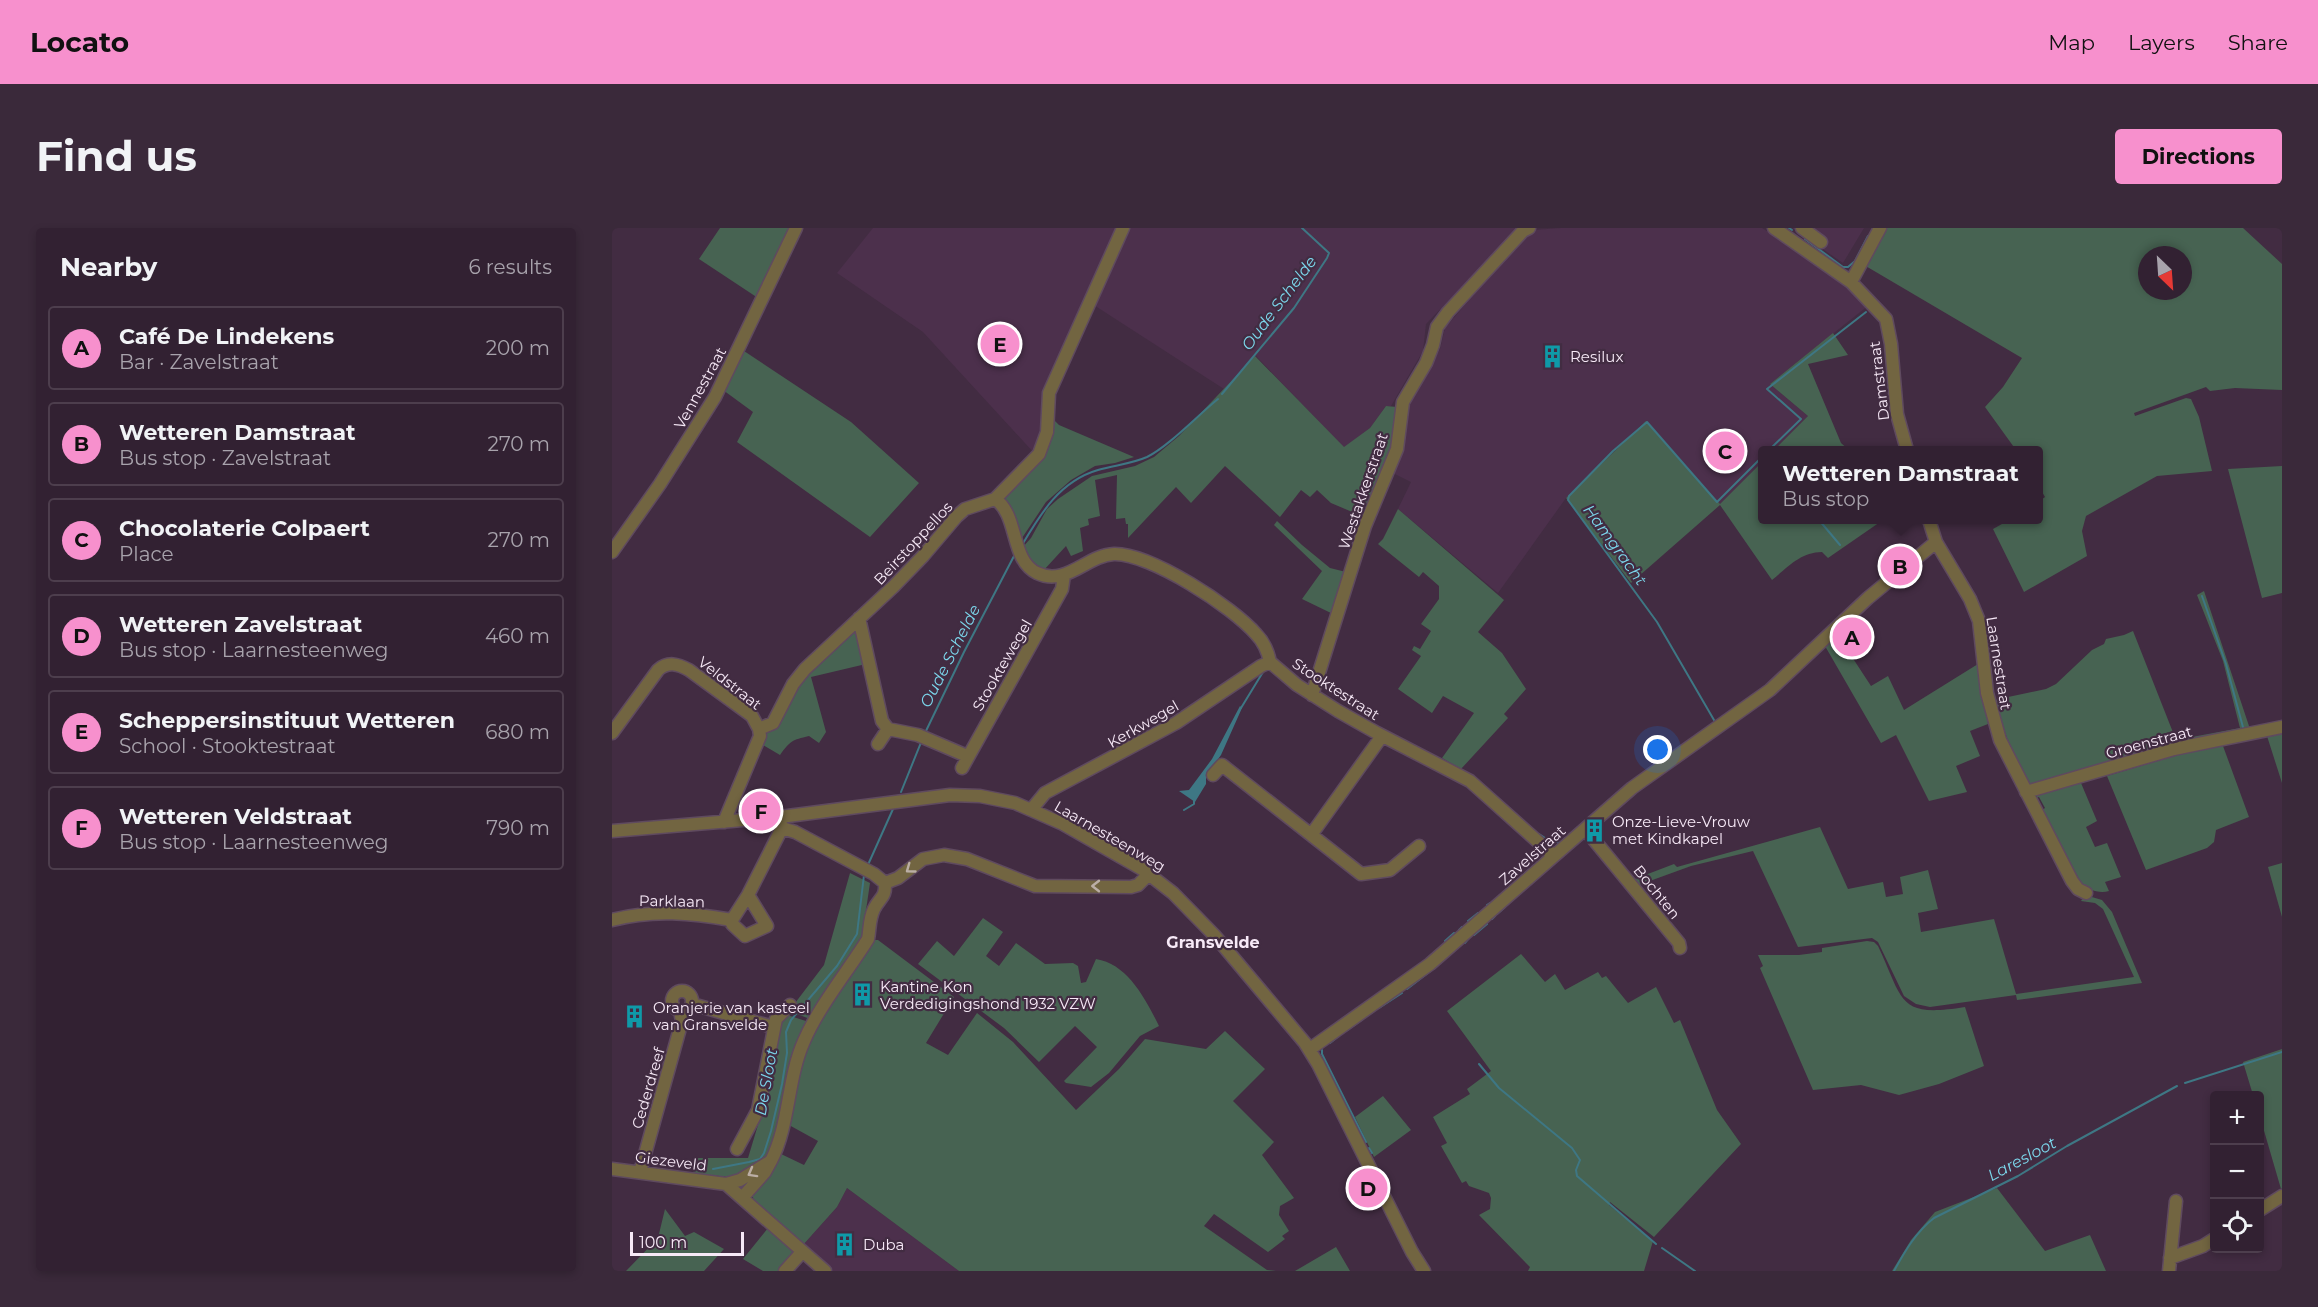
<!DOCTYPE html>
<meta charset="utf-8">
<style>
body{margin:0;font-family:Montserrat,sans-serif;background:#3a293a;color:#f1f3f6}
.controls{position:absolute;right:18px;bottom:18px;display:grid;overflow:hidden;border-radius:6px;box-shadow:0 3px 9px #0003}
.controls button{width:54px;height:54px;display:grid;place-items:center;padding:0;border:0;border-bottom:2px solid #4d3e4d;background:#322132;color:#f1f3f6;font:30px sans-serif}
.compass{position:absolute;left:1526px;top:18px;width:54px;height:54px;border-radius:50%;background:#322132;box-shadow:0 3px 9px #0003;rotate:155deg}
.scale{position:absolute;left:18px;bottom:15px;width:114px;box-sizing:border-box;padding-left:6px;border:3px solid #f7e9f7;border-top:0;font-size:16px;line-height:21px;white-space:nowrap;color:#f7e9f7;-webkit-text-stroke:4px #422c42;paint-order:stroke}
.you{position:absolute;left:1046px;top:522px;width:21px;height:21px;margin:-15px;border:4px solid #fff;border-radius:50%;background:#1a73e8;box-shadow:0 0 0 9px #1a73e833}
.badge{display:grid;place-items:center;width:39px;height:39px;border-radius:50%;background:#f790cd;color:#111;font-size:20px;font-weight:700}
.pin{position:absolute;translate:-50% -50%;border:3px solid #fff;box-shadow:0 2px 6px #0006}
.popup{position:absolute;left:1146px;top:218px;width:285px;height:78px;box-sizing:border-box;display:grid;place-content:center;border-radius:6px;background:#322132;filter:drop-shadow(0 2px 4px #0005);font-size:20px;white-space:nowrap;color:#a8a3ac}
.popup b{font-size:22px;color:#f1f3f6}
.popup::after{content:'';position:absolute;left:50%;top:100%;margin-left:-12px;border:12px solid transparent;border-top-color:#322132}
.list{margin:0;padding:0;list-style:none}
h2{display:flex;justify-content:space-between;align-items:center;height:78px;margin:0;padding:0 24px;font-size:26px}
h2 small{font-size:20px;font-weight:400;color:#a8a3ac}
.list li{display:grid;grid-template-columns:39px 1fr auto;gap:18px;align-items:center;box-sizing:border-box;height:84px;margin:0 12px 12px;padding:0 12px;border:2px solid #4d3e4d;border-radius:6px}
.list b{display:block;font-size:22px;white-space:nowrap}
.list p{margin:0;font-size:20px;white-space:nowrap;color:#a8a3ac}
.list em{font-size:20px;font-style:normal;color:#a8a3ac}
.icon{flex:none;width:33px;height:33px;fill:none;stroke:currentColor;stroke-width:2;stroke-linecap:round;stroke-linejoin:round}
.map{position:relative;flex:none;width:1670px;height:1043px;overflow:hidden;border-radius:6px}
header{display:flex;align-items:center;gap:36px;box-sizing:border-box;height:84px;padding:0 30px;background:#f790cd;color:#111}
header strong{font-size:28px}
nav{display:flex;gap:33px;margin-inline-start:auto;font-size:21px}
.intro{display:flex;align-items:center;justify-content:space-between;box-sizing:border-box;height:144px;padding:0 36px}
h1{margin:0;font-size:42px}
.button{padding:15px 27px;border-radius:6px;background:#f790cd;color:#111;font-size:21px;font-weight:700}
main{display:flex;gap:36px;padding:0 36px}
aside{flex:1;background:#322132;border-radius:6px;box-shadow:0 3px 9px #0003}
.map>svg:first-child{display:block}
</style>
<header>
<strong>Locato</strong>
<nav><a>Map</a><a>Layers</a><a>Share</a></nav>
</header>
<div class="intro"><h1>Find us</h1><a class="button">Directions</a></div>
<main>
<aside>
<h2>Nearby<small>6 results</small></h2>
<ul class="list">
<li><span class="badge">A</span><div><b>Café De Lindekens</b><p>Bar · Zavelstraat</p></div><em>200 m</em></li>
<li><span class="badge">B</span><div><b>Wetteren Damstraat</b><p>Bus stop · Zavelstraat</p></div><em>270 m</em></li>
<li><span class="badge">C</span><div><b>Chocolaterie Colpaert</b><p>Place</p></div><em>270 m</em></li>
<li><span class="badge">D</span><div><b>Wetteren Zavelstraat</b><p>Bus stop · Laarnesteenweg</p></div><em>460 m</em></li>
<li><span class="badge">E</span><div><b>Scheppersinstituut Wetteren</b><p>School · Stooktestraat</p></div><em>680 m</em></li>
<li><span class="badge">F</span><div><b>Wetteren Veldstraat</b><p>Bus stop · Laarnesteenweg</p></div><em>790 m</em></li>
</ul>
</aside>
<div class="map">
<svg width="1670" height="1043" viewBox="0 0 1670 1043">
<rect width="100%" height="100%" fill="#422c42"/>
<path fill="#4c304c" d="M261,0h646l-93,96 -3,27 -32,55h-5l-16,22 -26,20 -88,-92 -32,33 -138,-89 -41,91 -4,52 -6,11 -112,-122 -86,-59z
M949,0h201l46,29 61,48 -99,79 38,32 -34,34h-12v12l-42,42 -103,-57 -51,51 -68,95 -100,-84 13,-27 -18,-9 11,-28 5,-43 31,-53 5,-21 79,-92 9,-6z
M1180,0h72l-21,35z
M235,960l112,83h-126l-30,-26 34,-38z"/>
<path fill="#476352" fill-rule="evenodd" d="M108,0h72l-34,70 -59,-39z
M1275,0h356l39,36v126l-47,-2 -25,3 -4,-4 -72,26 1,3 51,-18 5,1 8,18 13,54 -55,5 -71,40 -4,15 5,25 -63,36 -31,-63 16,-9h29v-18l7,-5 -7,-12v-35h-22l-31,-43 18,-20 19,-29 -158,-93zM1535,27h36v36h-36z
M1221,105l15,22 -40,9 33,79 8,7h-75l34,-34 -38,-32z
M129,121l110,73 68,61 -49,54 -133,-95 16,-30 -30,-22z
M643,128l89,91 26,-19 16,-22 11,1 -2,31 -31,79 -33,-14 -14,-13 -7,7 -9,-7 -21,27 -55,-51 -34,37 -15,-16 -48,51v-14h-2l-1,-6 -9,1 1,-44 -22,5 5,36 -12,3 1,6 -9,3 3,23 -12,5 -5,-10 -23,25 -10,-5 -11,-18 9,-10 16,-29 11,-10 34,-23 43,-10 19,-9 25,-21z
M441,191l6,6 75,32 -19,6 -20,3 -24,14 -25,22 -26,39 -16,-46 19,-20z
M1034,193l74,83 42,-42v58h121l-55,38 -6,-6c-21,0 -34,15 -50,28l-52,-75 -89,78 -65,-85z
M1670,238v127l-20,5 -34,-129z
M786,281l106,91 -26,32 24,21 24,36 -22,25 4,4 -47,51 -19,-11 32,-45 -31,-17 -11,17 -34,-24 23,-33 -9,-6 2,-4 6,3 11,-18 -10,-7 18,-25v-13l-16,-14 -4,5 -41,-33 5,-5z
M665,293l25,24 28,23 16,4 -13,42 -31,-15 20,-28 -48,-46z
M1592,363l46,138 -220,56 -4,-3 -19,-44 -13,-38 52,-11 10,-5 36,-34 12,-6 2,-5 18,-4 9,-4 43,109 64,-12 -17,-67 -26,-66z
M246,403l8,33 -55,13 15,55 -7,11 -10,-7c-17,4 -19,5 -29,19l-17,-10v-6l32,-52 54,-55z
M1225,406l34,52 17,-10 16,34 74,-46 10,60 -18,7 10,25 -24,10 11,26 -38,9 -33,-66 -15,8 -56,-97z
M1670,506v49l-15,-47z
M1611,518l26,71 -33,13 -2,12 -7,6 -61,22 -39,-94 77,-23z
M1469,555l16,38 -11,6 9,20 12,-4 14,34 -16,5 4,9c-9,3 -22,-1 -28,-8l-39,-73 3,-2 -6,-11 -3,1 1,-3 6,-2z
M1208,599l28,62 35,-7 3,15 17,-3 -3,-17 28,-7 10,39 -20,4 3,19 73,-13 22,75 118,-17 -31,-68 -8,-6 -14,-2 4,-6 17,5 10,12 30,71 -125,17 -1,-5 -86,12 -14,-3 -12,-8 -26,-54 -6,-4 -74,9 -45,-96 -62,15 -55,20 -4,-6 42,-16 3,3z
M1670,635v54l-14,-50z
M238,645l20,10 -9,61 -51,75 -21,-8 35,-46z
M371,690l20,14 -17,24 13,10 17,-23 29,21 28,-1 5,3 3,17 5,-1 10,-23c32,5 50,41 63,67l-19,10 -31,37 -18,14 -25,-4 -2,-2 33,-34 -22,-21 -36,36 -35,-34 -86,-64 19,-23 17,15z
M262,712h4l76,57 -28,46 22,12 29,-42 36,29 63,68 43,-41 26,-30 61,10 19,-18 40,38 -32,32 41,41 -12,13 32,43 -14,8 -1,9 10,16 -7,5 3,3 -17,13 -54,-38 -10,12 63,44 9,1h-317l-112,-83 -10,19 -34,38 -47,-40 -4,-10 29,-41 23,11 14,-24 -29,-16 10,-58 17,-43z
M1255,713l7,1 4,4c26,55 19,72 87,61l19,59 -45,18 -40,11 -38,-10 -48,5 -53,-122 3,-2 -5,-11h41l23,-3v-4z
M909,726l24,28 10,-8 10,16 33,-18 4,6 4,-2 22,27 28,-16 18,36 6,-3 37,90 24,34 -87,93 -44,-35 -1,3 44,36 -9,30h-116l2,-4 -51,-52 11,-6 1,-11 -2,-5 -20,-7 -3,-5 -4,2 -21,-37 6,-3 -14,-26 37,-23 -3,-5 24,-18 -44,-60z
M172,786l25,8 -38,134 -38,21 -40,-3 2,-16h53l16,-53 13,-76z
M1670,821v139l-1,1 -21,-72v-21l-7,-1 -10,-33z
M771,868l28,34 -37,27 -19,-40z
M1385,960l48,63 45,-16 16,36h-214l19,-31 24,-28z
M53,981l20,27 9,-4 30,17 -20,22h-78l32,-33z
M156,1000l25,22v6l-13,15h-17l-20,-12z
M724,1019l14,24h-55z"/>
<path fill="#3e7784" d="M628,478l2,2 -21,47 -15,21v8l-11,18 -16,-11 10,-1 23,-31z"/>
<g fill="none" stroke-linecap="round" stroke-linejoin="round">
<path stroke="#3e7784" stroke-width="2" d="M1177,0l3,2
M1193,11l38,28h5l7,-6 13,-25
M610,166l72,-86 33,-50 2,-5 -27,-25
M1157,222l32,-31 -34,-30 99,-77
M1207,292l21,25
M410,317c19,-32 38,-64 76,-75 17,-5 33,-6 49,-13 22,-11 51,-42 71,-58
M1590,368l24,68 18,67
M629,480l22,-36
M1102,492l-57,-98 -89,-122 1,-4 44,-45 34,-29 70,80 45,-45
M313,505l39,-81 50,-96
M289,564l21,-52
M572,582l10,-6v-3
M927,606l12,8h8
M955,609l18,-16
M255,639l26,-58
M875,677l3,-2
M885,686l8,-7
M880,691l3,-3
M856,693l10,-8
M847,702l3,-3
M862,707l13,-11
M833,713l9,-8
M853,715l4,-5
M795,761l30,-23
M767,780l23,-15
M755,788l7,-5
M734,803l17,-12
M718,815l10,-8
M710,822v4l44,88
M867,836l20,24 73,60 8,12 -4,10 1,6 79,68
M1573,855l97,-31
M757,920l3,5
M101,941l36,-7 11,-3 4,-6 7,-22 11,-47 5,-31 -1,-21 5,-12 46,-54 20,-32 7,-59
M1050,1020l33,23
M1282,1043c11,-20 22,-39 40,-53l84,-42 49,-30 110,-60"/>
<defs>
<path id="minor" d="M1162,0l77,54 35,37 5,25 6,70 10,36
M1190,0l19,14
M1239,54l29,-54
M383,271c24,16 15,61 42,74 29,14 50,-18 77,-19 36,-1 119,53 142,80 7,7 12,18 14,28l27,23 41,26 39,22 93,48 84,75
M1317,292l7,22 34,57 9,22 8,72 13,47 72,141 6,8 8,4
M0,324l48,-68 55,-87 81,-169
M247,390l23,103 6,8 30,6 49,21
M700,467l53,-169 32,-77 6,-47 23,-39 7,-18 4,-18 11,-15 75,-81 6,-3
M147,501l14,-6 20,-39 12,-15 88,-82 30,-31 34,-40 8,-7 30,-10 44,-45 8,-22 2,-39 74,-165
M0,505l46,-63c10,-9 20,-6 31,0l63,46 7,13 1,7 -36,86
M266,516l10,-15
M350,540l100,-179 2,-14
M601,547l9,-10 139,109 29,-4 29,-24
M1414,564l148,-43 108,-22
M419,582l14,-17 131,-70 85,-57 9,-4
M168,593l2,7 13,4 79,42 11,9
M973,601l94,114 1,5
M0,603l168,-14 170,-22 30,1 35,7 48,21 79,45 31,24 42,43 90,107 13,21 94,188 12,19
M699,607l71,-99
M273,655l13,-5 25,-19 21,-4 23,4 68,27 96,1 7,-2 11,-11
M0,692c41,-11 80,-7 120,0l16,-25 34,-67
M120,692v4l13,12 22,-10 -19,-31
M60 773a10 10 0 1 1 20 0a10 10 0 1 1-20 0Z
M80,776l81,23
M698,821l120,-85 202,-176 138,-98 98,-92 68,-56
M125,921l21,-39 18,-91 14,-14
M159,933c19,-37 16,-82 33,-120 15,-35 44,-70 64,-102 2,-10 1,-20 6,-30 6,-12 12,-11 11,-26
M0,941l114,15 99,87
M28,944l42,-151 -2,-10
M114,956l14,-4 31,-19 -6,11 -23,26
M1648,982l22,-14
M1558,1030l33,-12 11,-7
M173,1043l17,-19
M1557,1043l7,-70"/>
</defs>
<use href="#minor" stroke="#5f4a5f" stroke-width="15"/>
<use href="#minor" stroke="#726541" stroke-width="12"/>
</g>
<defs><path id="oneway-chevron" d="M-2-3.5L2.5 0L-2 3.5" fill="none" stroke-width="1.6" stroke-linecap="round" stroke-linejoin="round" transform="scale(1.5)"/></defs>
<g stroke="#bbaea5">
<use href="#oneway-chevron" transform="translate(298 641) rotate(144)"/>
<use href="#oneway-chevron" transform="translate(484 658) rotate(180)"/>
<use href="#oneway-chevron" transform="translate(140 945) rotate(151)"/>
</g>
<defs>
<symbol id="building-bare" viewBox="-9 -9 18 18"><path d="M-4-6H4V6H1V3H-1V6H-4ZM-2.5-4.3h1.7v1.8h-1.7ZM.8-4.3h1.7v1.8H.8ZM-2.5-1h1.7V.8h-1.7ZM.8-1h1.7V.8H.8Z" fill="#0f9aa8" stroke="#422c42" stroke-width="2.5" paint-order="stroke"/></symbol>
</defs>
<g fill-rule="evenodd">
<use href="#building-bare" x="924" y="112" width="33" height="33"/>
<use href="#building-bare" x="966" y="586" width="33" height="33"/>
<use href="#building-bare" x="234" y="750" width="33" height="33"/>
<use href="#building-bare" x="6" y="772" width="33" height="33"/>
<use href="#building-bare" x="216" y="1000" width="33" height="33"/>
</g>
<g text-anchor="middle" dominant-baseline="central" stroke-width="4.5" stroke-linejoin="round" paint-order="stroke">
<g font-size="15" fill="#f7e9f7" stroke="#422c42" text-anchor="start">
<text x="958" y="128">Resilux</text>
<text x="1000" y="593">Onze-Lieve-Vrouw<tspan x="1000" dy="17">met Kindkapel</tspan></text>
<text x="268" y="758">Kantine Kon<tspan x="268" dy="17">Verdedigingshond 1932 VZW</tspan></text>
<text x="41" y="779">Oranjerie van kasteel<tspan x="41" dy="17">van Gransvelde</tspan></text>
<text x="251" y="1016">Duba</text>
</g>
<g font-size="15" fill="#f7e9f7" stroke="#422c42">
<text transform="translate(1267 153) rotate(-97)">Damstraat</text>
<text transform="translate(88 160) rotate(-61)">Vennestraat</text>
<text transform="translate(751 263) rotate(-71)">Westakkerstraat</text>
<text transform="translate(301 315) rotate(-47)">Beirstoppellos</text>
<text transform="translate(1387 435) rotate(81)">Laarnestraat</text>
<text transform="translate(390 437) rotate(-60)">Stooktewegel</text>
<text transform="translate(118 455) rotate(38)">Veldstraat</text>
<text transform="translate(724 461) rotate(33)">Stooktestraat</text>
<text transform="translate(531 496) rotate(-30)">Kerkwegel</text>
<text transform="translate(1537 514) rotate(-15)">Groenstraat</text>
<text transform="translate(498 608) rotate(30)">Laarnesteenweg</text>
<text transform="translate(920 627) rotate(-41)">Zavelstraat</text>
<text transform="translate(1045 664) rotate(51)">Bochten</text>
<text transform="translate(60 673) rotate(1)">Parklaan</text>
<text transform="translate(36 860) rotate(-74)">Cederdreef</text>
<text transform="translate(59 933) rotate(7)">Giezeveld</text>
</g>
<g font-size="16" font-style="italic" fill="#7cd8ed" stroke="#422c42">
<text transform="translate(667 75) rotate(-53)">Oude Schelde</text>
<text transform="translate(1003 317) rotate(54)">Hamgracht</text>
<text transform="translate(338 428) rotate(-63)">Oude Schelde</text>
<text transform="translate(154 854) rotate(-80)">De Sloot</text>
<text transform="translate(1410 931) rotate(-28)">Laresloot</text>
</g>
<g font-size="16" font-weight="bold" fill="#f7e9f7" stroke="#422c42">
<text x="601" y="714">Gransvelde</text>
</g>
</g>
</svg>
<div class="controls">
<button>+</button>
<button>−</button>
<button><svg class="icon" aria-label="locate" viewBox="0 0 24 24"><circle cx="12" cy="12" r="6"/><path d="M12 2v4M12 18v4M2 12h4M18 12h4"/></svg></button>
</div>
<svg class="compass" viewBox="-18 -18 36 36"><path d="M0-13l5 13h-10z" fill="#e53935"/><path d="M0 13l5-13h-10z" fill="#a8a3ac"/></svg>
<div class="scale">100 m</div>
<div class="you"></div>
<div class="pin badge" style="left:1240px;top:409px">A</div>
<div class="pin badge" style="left:1288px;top:338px">B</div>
<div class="popup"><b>Wetteren Damstraat</b>Bus stop</div>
<div class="pin badge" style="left:1113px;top:223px">C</div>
<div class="pin badge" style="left:756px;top:960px">D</div>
<div class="pin badge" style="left:388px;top:116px">E</div>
<div class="pin badge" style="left:149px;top:583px">F</div>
</div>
</main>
